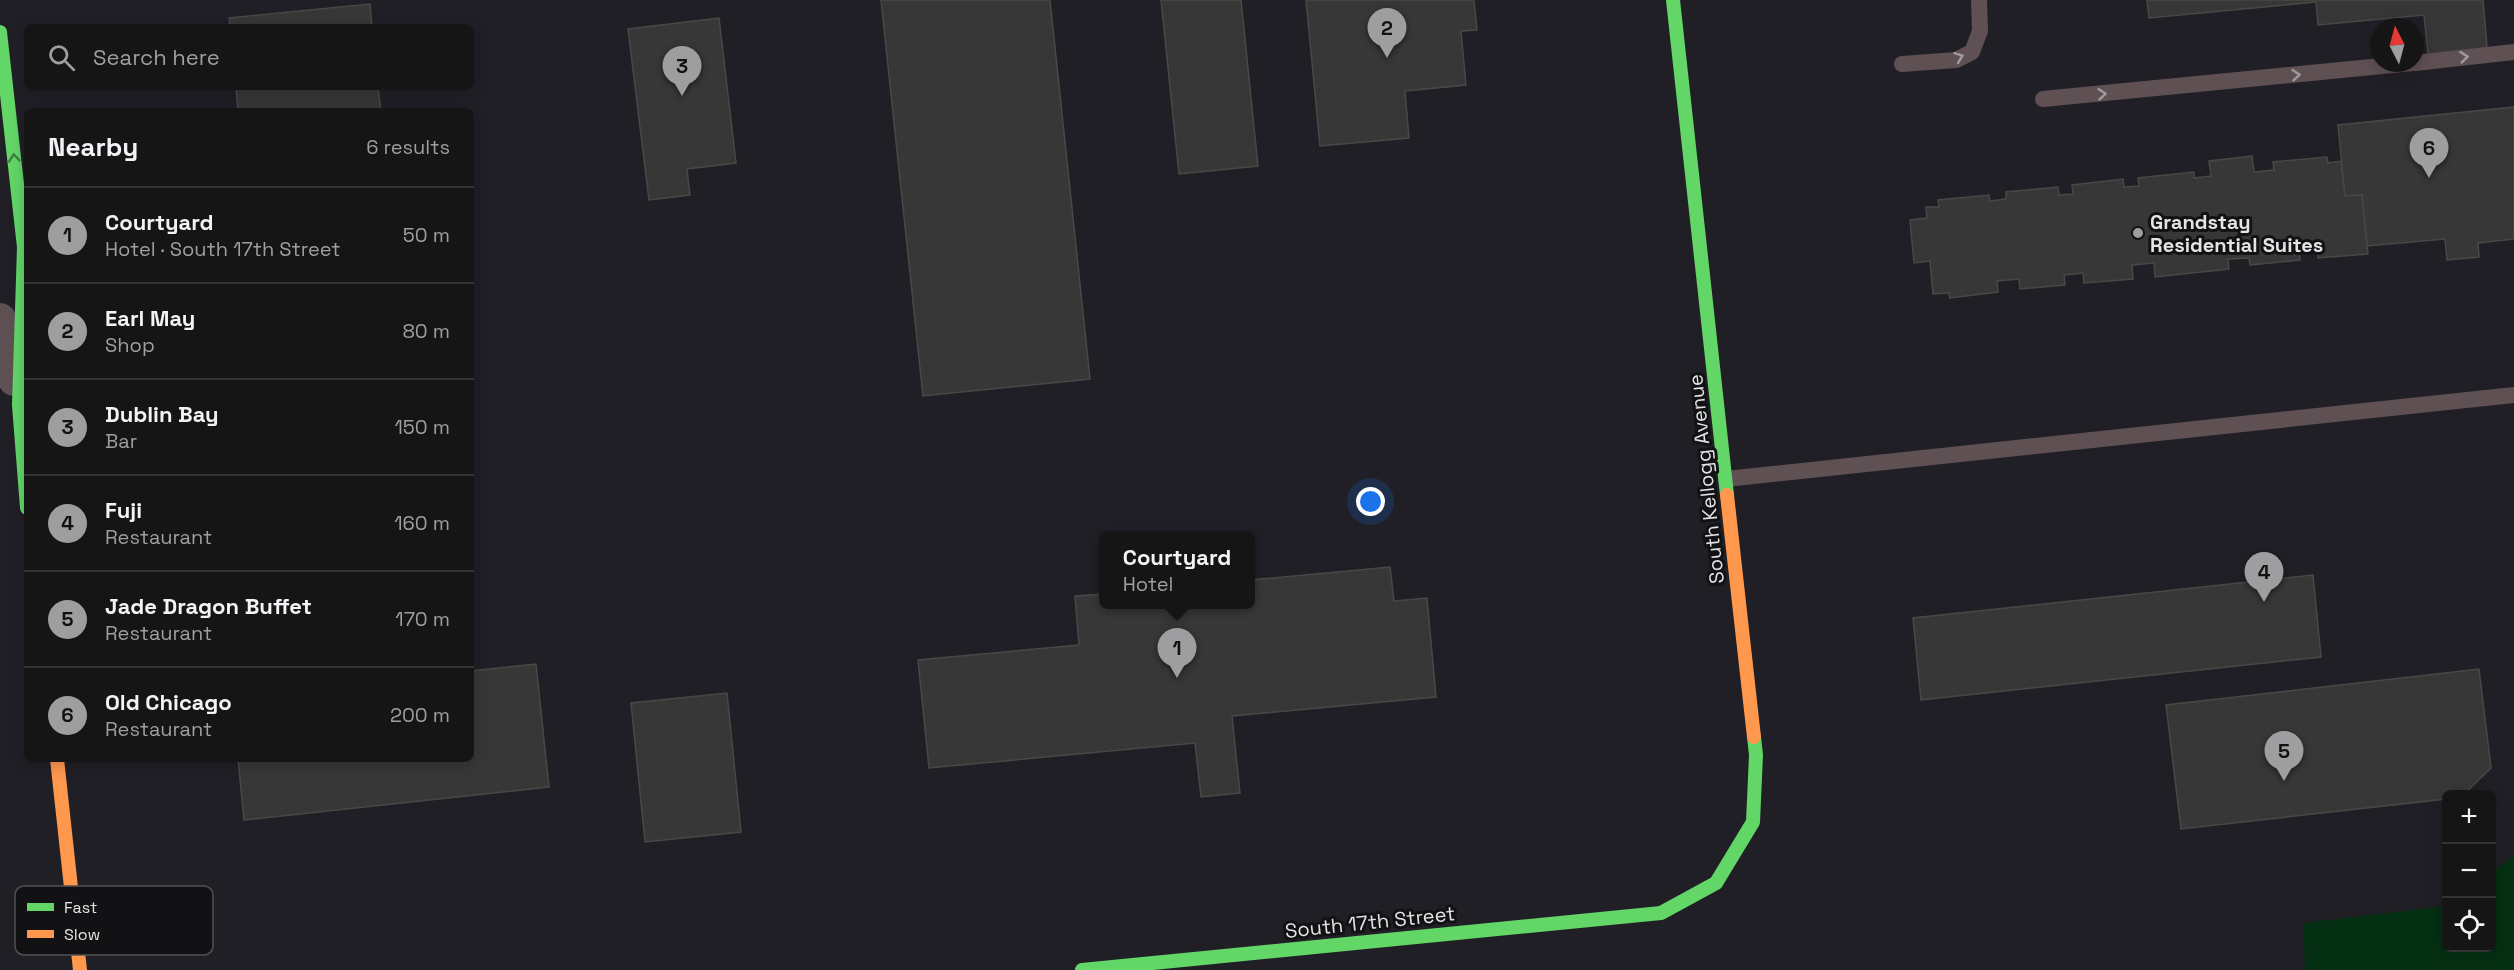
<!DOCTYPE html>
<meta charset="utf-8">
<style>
body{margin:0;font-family:"Space Grotesk",sans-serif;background:#222;color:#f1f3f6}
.controls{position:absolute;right:18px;bottom:18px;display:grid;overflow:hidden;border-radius:9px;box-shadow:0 3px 15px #0003}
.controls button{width:54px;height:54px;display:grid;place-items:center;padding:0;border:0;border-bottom:2px solid #343434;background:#151515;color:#f1f3f6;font:30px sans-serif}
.compass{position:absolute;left:2370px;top:18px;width:54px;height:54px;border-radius:50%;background:#151515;box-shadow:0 3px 15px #0003;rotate:354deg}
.you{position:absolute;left:1371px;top:502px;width:21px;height:21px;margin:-15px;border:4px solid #fff;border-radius:50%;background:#1a73e8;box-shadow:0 0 0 9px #1a73e833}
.badge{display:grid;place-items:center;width:39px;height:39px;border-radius:50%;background:#9e9d9f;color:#111;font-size:20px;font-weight:700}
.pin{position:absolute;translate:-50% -50px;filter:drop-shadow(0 2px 3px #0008)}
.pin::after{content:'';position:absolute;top:32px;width:21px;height:18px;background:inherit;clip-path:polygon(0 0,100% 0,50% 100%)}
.popup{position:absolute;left:1099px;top:531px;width:156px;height:78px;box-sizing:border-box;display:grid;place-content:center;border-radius:9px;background:#151515;filter:drop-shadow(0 2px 4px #0005);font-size:20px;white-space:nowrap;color:#9d9fa0}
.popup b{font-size:22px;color:#f1f3f6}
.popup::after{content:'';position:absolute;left:50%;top:100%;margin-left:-12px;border:12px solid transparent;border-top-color:#151515}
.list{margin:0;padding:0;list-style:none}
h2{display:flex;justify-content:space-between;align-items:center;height:78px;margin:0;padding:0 24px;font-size:26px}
h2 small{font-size:20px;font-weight:400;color:#9d9fa0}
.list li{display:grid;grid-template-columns:39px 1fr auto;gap:18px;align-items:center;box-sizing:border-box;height:96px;padding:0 24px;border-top:2px solid #343434}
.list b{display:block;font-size:22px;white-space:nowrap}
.list p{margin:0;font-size:20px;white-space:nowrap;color:#9d9fa0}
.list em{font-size:20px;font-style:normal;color:#9d9fa0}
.icon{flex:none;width:33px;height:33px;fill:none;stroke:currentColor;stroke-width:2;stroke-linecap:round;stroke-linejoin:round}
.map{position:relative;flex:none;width:2514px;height:970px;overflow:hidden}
.search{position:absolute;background:#151515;box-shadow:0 3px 15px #0003;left:24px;top:24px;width:450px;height:66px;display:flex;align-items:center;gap:15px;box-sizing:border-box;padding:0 21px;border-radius:9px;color:#9d9fa0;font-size:22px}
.panel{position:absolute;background:#151515;box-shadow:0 3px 15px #0003;left:24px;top:108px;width:450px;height:654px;border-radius:9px}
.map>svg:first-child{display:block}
</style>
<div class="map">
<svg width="2514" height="970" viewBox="0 0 2514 970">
<rect width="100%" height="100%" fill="#1c1c1c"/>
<path fill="#201f26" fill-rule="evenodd" d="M0,0h2514v855l-22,18v-79h-46v112l-143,17 2,47h-2305zM27,27h444v60h-444zM2379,27h36v36h-36zM27,111h444v648h-444zM1104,536h146v68h-146z"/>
<path fill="#052f12" d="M2514,855v115h-209l-2,-47 143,-17v42h46v-75z"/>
<path fill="#373737" stroke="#494847" stroke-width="1.5" d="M881,0h169l40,379 -167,17z
M1161,0h80l17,166 -79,8z
M1306,0h168l3,30 -16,1 5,54 -61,6 4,47 -89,8z
M2147,0h336l5,58 -59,6 -5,-49 -106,10 -2,-23 -167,16z
M370,4l2,23h-142l-1,-9z
M719,18l17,145 -49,6 3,26 -41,5 -21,-171z
M236,87h142l3,24h-143z
M2514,107v132l-36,4 1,14 -32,3 -2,-21 -78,7 -5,-51 -17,1 -7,-71z
M2252,156l2,16 20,-2 -1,-8 54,-5 1,6 13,-2 4,35 17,-1 6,59 -50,4 -1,-12 -18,2 1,12 -50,5 -1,-7 -21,1 1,10 -74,8 -1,-14 -22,2 1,14 -49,4 -1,-10 -19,2 1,10 -45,4 -1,-10 -22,2 1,11 -48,6 -1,-5 -16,1 -3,-33 -16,2 -4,-43 17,-2 -1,-11h13l-1,-7 51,-5 1,6 16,-2v-7l52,-5 1,8 14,-1 -1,-9 51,-6 1,8 15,-1 -1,-8 56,-6v6l17,-2 -2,-15z
M1390,567l4,34 33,-3 9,99 -204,19 8,77 -39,4 -6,-54 -266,25 -11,-108 161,-15 -4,-49 29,-2v10h146v-24z
M2313,575l8,82 -400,43 -8,-82z
M536,664l13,123 -305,33 -6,-61h233v-88z
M2479,669l12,99 -27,26h-18v5l-265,30 -15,-124z
M727,693l14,139 -96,10 -14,-139z"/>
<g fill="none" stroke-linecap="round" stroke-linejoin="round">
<path stroke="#5f5054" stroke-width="16" d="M2415,63l99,-11
M1902,64l54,-4 16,-8 8,-21 -1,-31
M2043,99l370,-36
M1726,479l788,-84"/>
<path stroke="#5f5054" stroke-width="32" d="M0,319l14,61"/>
<path stroke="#63d668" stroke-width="14" d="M1673,0l54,495
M0,32l24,215 -5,158 8,103
M1082,970l579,-57 55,-30 37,-61 3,-67 -2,-18"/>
<path stroke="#ff974d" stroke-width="14" d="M1727,495l27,242
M57,759l23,211"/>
</g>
<defs><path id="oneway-chevron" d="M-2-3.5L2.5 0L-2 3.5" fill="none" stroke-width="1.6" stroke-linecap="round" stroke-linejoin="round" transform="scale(1.5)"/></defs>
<g stroke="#a29a9c">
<use href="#oneway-chevron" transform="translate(1959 57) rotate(-21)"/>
<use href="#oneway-chevron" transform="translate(2464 57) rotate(-6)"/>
<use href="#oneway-chevron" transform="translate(2296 75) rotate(-5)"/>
<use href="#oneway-chevron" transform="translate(2102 94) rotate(-5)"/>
</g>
<use stroke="#3f7e42" href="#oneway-chevron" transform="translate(14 158) rotate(-96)"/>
<circle fill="#9e9d9f" stroke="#121214" stroke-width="2" cx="2138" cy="233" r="6"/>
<g text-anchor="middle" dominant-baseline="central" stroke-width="6" stroke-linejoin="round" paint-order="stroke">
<g font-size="20" font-weight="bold" fill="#e4e3e5" stroke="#121214" text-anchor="start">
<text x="2150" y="222">Grandstay<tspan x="2150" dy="23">Residential Suites</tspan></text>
</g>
<g font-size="20" fill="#e4e3e5" stroke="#121214">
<text transform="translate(1706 479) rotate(-96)">South Kellogg Avenue</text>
<text transform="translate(1370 922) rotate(-6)">South 17th Street</text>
</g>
</g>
<rect x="15" y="886" width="198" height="69" rx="9" fill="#121214" stroke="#515153" stroke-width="1.5"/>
<rect x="27" y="903" width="27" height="8" fill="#63d668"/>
<rect x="27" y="930" width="27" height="8" fill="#ff974d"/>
<g font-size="16" fill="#e4e3e5">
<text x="64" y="913">Fast</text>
<text x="64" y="940">Slow</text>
</g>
</svg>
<div class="controls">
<button>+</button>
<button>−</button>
<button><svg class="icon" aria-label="locate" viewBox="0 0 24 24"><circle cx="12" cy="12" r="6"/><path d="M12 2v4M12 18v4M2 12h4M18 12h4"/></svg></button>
</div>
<svg class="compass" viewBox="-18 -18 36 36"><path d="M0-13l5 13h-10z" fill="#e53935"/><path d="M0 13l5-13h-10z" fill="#9d9fa0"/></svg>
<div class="you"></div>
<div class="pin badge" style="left:1177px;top:678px">1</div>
<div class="popup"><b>Courtyard</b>Hotel</div>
<div class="pin badge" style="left:1387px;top:58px">2</div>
<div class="pin badge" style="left:682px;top:96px">3</div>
<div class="pin badge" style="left:2264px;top:602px">4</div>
<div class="pin badge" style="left:2284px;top:781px">5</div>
<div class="pin badge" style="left:2429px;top:178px">6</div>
<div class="search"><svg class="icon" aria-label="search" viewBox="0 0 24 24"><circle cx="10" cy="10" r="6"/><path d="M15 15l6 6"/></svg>Search here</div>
<section class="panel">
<h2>Nearby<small>6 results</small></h2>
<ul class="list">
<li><span class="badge">1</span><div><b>Courtyard</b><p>Hotel · South 17th Street</p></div><em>50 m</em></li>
<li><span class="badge">2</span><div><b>Earl May</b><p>Shop</p></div><em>80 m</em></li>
<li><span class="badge">3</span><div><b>Dublin Bay</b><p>Bar</p></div><em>150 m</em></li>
<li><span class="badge">4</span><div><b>Fuji</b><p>Restaurant</p></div><em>160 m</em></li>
<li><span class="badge">5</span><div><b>Jade Dragon Buffet</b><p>Restaurant</p></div><em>170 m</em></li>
<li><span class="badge">6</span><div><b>Old Chicago</b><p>Restaurant</p></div><em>200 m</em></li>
</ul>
</section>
</div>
